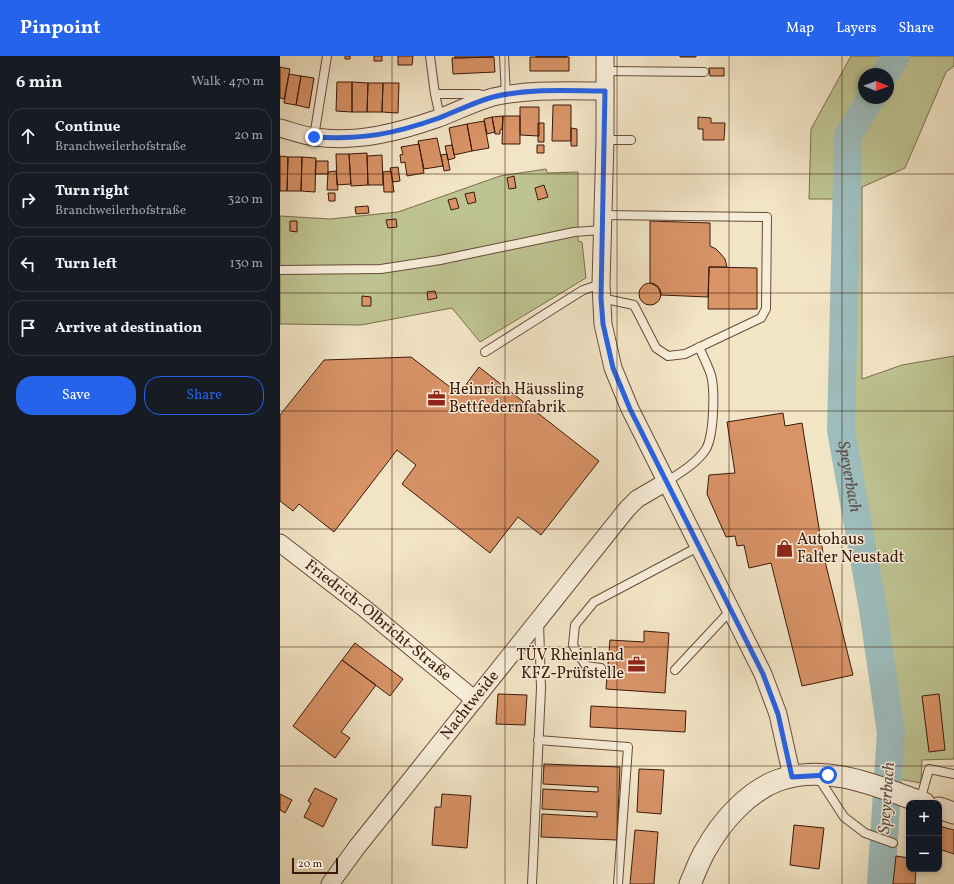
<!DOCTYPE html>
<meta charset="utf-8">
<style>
body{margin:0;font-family:Vollkorn,serif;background:#20242c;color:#f1f3f6}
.controls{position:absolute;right:12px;bottom:12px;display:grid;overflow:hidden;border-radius:8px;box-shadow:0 2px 6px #0003}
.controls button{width:36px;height:36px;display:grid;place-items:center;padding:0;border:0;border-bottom:1px solid #363941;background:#171b24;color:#f1f3f6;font:20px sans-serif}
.compass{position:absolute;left:578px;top:12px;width:36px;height:36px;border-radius:50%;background:#171b24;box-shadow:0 2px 6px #0003;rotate:91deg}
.scale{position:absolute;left:12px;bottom:10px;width:46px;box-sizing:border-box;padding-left:4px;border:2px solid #3b190a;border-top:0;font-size:11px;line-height:14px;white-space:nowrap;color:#3b190a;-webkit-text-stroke:3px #f7eeda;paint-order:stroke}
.stop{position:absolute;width:12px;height:12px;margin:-9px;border:3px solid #2563eb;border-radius:50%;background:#fff}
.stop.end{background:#2563eb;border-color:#fff;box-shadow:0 1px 4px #0008}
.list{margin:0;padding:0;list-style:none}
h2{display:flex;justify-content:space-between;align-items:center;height:52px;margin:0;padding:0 16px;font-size:17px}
h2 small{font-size:13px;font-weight:400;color:#9ea1a6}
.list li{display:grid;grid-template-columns:26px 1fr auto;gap:12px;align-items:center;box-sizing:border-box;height:56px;margin:0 8px 8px;padding:0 8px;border:1px solid #363941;border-radius:16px}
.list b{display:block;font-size:15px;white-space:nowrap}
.list p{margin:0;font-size:13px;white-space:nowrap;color:#9ea1a6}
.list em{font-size:13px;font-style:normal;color:#9ea1a6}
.actions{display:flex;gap:8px;padding:12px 16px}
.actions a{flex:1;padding:9px 0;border:1px solid #2563eb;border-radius:16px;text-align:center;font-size:14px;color:#2563eb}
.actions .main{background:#2563eb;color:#fff}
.icon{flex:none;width:22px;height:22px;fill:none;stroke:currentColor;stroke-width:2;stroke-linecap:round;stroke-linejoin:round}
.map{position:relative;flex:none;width:674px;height:828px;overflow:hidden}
header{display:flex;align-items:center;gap:24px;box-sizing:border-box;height:56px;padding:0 20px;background:#2563eb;color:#fff}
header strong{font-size:19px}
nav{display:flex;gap:22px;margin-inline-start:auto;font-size:14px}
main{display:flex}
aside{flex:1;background:#171b24}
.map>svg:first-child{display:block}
</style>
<header>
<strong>Pinpoint</strong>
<nav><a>Map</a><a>Layers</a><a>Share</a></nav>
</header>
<main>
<aside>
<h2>6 min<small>Walk · 470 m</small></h2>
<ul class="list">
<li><svg class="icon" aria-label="ahead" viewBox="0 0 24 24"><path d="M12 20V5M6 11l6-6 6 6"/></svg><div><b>Continue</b><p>Branchweilerhofstraße</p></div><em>20 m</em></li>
<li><svg class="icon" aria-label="right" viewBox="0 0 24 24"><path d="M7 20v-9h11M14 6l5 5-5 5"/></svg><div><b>Turn right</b><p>Branchweilerhofstraße</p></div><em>320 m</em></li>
<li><svg class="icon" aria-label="left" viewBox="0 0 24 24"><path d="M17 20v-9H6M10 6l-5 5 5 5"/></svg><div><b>Turn left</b></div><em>130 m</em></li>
<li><svg class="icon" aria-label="arrive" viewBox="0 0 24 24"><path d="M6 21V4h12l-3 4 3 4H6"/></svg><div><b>Arrive at destination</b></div></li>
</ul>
<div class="actions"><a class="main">Save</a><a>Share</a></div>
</aside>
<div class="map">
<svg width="674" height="828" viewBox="0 0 674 828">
<rect width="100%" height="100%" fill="#f2e5c6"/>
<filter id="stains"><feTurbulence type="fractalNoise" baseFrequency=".005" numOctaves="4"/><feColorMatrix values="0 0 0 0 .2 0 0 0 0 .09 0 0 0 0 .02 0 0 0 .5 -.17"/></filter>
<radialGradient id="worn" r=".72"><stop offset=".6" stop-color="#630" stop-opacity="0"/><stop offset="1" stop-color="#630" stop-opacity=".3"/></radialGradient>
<path fill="#bec392" stroke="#7c6e4e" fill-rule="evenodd" d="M571,0h103v10l-8,6 -41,96 -43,19v192l40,-14 52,-9v403l-32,1 -1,23 -22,-4 -20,-10 3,-35 -48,-310 1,-225h-26l2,-70zM584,18h24v24h-24z
M266,113l1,4 31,-1v69l4,1 4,36 -106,64 -28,-34 -91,17 -81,-1v-108l50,3 68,-7 102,-36z"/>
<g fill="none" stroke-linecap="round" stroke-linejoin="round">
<g stroke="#9dbdbd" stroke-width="28">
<path d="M605,18l11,-18"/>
<path id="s1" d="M591,42l-23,38 -7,294 32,179 18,124 -10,151"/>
</g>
</g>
<path fill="#d89367" stroke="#3b190a" d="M65,0h5v3h-5z
M94,0h8v5h-8z
M118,0h15l-1,9h-14z
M175,0h38v1l-38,1z
M256,0h31v1h-31z
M400,0h16v1h-16z
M214,1l1,15 -42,2 -1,-16z
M250,1h39v14h-39z
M0,11l10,2 -6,30 -4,-1z
M429,12h15v8h-14z
M9,18l12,2 -5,29 -12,-2z
M21,20l13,2 -5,30 -13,-3z
M57,26h15v30l-16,-1z
M72,26l16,1 -1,29h-15z
M88,27h15l-1,29h-15z
M103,27h16l-1,30 -16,-1z
M273,49h18v36h-19z
M240,51h19v29l-19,-1z
M223,60h17v28h-18z
M223,60l-1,13 -2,1v4h-5l-3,-17z
M212,61l3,15 -8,2 -3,-15z
M418,61l13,1v5h14l-1,17h-21v-11h-5z
M204,65l5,27 -17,3 -5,-27z
M258,67h6v19h-6z
M187,68l5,27 -18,4 -5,-27z
M291,72l6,1v17h-6z
M157,82l6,28 -19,3 -6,-28z
M139,88l5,29 -17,3 -2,-14 -4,1 -1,-8 3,-1 -2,-7z
M172,89l3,13 -7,2 -3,-14z
M257,89h7v8h-7z
M87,97l1,32 -17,1 -2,-32z
M56,98h13l2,30 -14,1z
M167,98l3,16 -6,1 -3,-16z
M102,99l1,30h-15l-1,-29z
M0,100l8,1 -1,34h-7z
M8,101h14l-1,34h-14z
M22,101l14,1 -1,34 -14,-1z
M36,105h12v13h-13z
M118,111l2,14 -7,1 -3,-14z
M56,115l2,19h-11l1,-18z
M111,115l3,21h-10l-1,-20z
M234,120l2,12 -7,1 -2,-11z
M264,129l4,12 -10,3 -3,-12z
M194,136l2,10 -8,2 -3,-10z
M48,137h7v8h-6z
M176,142l3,10 -8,2 -3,-10z
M88,150l1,7 -13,1 -1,-7z
M116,163l1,8 -9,1 -2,-8z
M10,165h7v11l-7,-1z
M370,165l60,2v23l6,3 4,4 5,6 2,8h-18l-1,30 -47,-2 -3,-8 -8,-4z
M429,211l48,1v41h-49z
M359 238a11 11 0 1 1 22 0a11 11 0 1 1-22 0Z
M155,235l2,7 -9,2 -1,-8z
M82,240l9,1v9h-9z
M131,301l48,37 20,-27 120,94 -58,74 -23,-18 -28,36 -88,-69 14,-19 -19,-15 -63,82 -35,-28 -6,7 -13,-10v-86l44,-55z
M503,357l2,13 17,-3 21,130 30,122 -51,11 -31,-123 -22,5 -5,-23 -7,1 -2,-10 -9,1 -19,-43 2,-19 26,-2 -8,-51z
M364,575l25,2 -4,60 -59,-4 4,-49 34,2z
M75,587l48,36 -13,17 -48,-36z
M62,604l34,25 -35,47 9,6 -15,20 -42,-32z
M218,638l29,1 -2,30 -29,-1z
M659,638l6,56 -16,2 -7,-56z
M311,650l95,5 -1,21 -95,-5z
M264,708l76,3 -3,73 -76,-3 1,-23 55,3v-5l-55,-3 1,-20 55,3v-5l-55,-3z
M359,713l25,1 -3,44 -24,-2z
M35,732l22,11 -14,28 -19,-10 7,-14 -3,-2z
M0,738l12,6 -7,13 -5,-3z
M162,738l29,2 -4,52 -35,-3 3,-38h6z
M514,769l30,3 -5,41 -29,-4z
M659,770l15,4v24l-15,-5z
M355,774l23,2 -4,52h-24z
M616,800l13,2v11h7l-1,15h-22z"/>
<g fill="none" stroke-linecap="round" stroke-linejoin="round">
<defs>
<path id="service" d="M150,0l5,38 5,23
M224,0l2,39
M325,15l99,1
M155,38h44l6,2
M34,81l13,-81
M325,84h26
M0,214l101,-1 59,-9 134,-28 28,-2
M321,242l33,7 22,43 12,8 17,-2 76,-36 5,-9 1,-92 -165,-2
M205,296l98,-62 18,-6
M386,426c14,-9 31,-19 40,-33 8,-14 9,-59 5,-74 -3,-9 -8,-19 -12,-28
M321,612l-15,-2 -13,-21 2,-20 19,-23 104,-55
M395,614l56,-60
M258,684l90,7 -10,137
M538,721l26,40 21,16 28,10
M640,745l9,-32 25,5
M252,828l9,-196 -2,-66"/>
<g id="minor">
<path d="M325,0v84l-4,144 2,40 10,44 17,41 133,265 15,40 14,63"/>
<path d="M0,72c11,3 24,8 35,9 43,6 84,-5 124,-19 18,-7 36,-16 54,-21 36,-8 75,-6 112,-6"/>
<path id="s2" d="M0,487l84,65 111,92"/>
<path id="s3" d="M50,828l27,-37 270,-338 10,-10 29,-17"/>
</g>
<path id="tertiary" d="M659,752l15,5
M410,828c5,-11 9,-23 15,-33 16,-29 43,-60 74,-71 20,-7 43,-7 64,-3 28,5 55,17 81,26"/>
</defs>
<use href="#service" stroke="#694c39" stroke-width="10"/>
<use href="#minor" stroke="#694c39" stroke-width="19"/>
<use href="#tertiary" stroke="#694c39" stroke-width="23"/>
<use href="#service" stroke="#f7eeda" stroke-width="8"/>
<use href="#minor" stroke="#f7eeda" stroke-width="17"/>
<use href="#tertiary" stroke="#f7eeda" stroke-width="21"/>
</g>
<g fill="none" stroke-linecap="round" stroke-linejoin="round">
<path stroke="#2563eb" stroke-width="5" d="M34,81c48,3 80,-3 125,-19 18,-7 36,-16 54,-21 36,-9 75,-6 112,-6l-4,207 2,26 10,44 17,41 133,265 15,40 14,63 36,-2"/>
</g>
<path fill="none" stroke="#3b190a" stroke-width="1" stroke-opacity="0.55" d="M112,0v828M225,0v828M337,0v828M449,0v828M562,0v828M0,118h674M0,237h674M0,355h674M0,473h674M0,591h674M0,710h674"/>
<defs>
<symbol id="office-bare" viewBox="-9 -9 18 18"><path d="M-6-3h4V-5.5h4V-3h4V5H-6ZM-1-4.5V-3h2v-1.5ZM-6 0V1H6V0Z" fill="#8f2418" stroke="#f7eeda" stroke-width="2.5" paint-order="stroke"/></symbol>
<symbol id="shop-bare" viewBox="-9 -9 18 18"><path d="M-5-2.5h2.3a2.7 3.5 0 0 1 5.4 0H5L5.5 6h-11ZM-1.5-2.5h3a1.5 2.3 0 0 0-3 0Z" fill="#8f2418" stroke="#f7eeda" stroke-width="2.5" paint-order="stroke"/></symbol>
</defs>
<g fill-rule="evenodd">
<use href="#office-bare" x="144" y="330" width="25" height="25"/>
<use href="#shop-bare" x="492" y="480" width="25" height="25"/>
<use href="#office-bare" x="344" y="596" width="25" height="25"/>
</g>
<g text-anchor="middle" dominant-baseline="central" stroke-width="3" stroke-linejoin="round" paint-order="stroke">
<g font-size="16" fill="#3b190a" stroke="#f7eeda" text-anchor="start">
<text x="169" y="334">Heinrich Häussling<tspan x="169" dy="18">Bettfedernfabrik</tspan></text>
<text x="517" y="484">Autohaus<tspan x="517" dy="18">Falter Neustadt</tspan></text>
<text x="344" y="600" text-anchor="end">TÜV Rheinland<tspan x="344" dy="18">KFZ-Prüfstelle</tspan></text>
</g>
<g font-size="16" fill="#3b190a" stroke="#f7eeda">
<text stroke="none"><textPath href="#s2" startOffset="125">Friedrich-Olbricht-Straße</textPath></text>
<text stroke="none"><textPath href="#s3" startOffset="227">Nachtweide</textPath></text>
</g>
<g font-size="17" font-style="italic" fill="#5d5249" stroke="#f7eeda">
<text stroke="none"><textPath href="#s1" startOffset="386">Speyerbach</textPath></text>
<text transform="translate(607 742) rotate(-86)">Speyerbach</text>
</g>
</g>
<rect width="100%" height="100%" filter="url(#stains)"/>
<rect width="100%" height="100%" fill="url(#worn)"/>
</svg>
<div class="controls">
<button>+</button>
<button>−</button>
</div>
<svg class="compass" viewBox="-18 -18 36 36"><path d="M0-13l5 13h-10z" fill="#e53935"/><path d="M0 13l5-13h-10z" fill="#9ea1a6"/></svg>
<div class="scale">20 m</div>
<div class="stop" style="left:548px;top:719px"></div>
<div class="stop end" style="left:34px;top:81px"></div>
</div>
</main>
